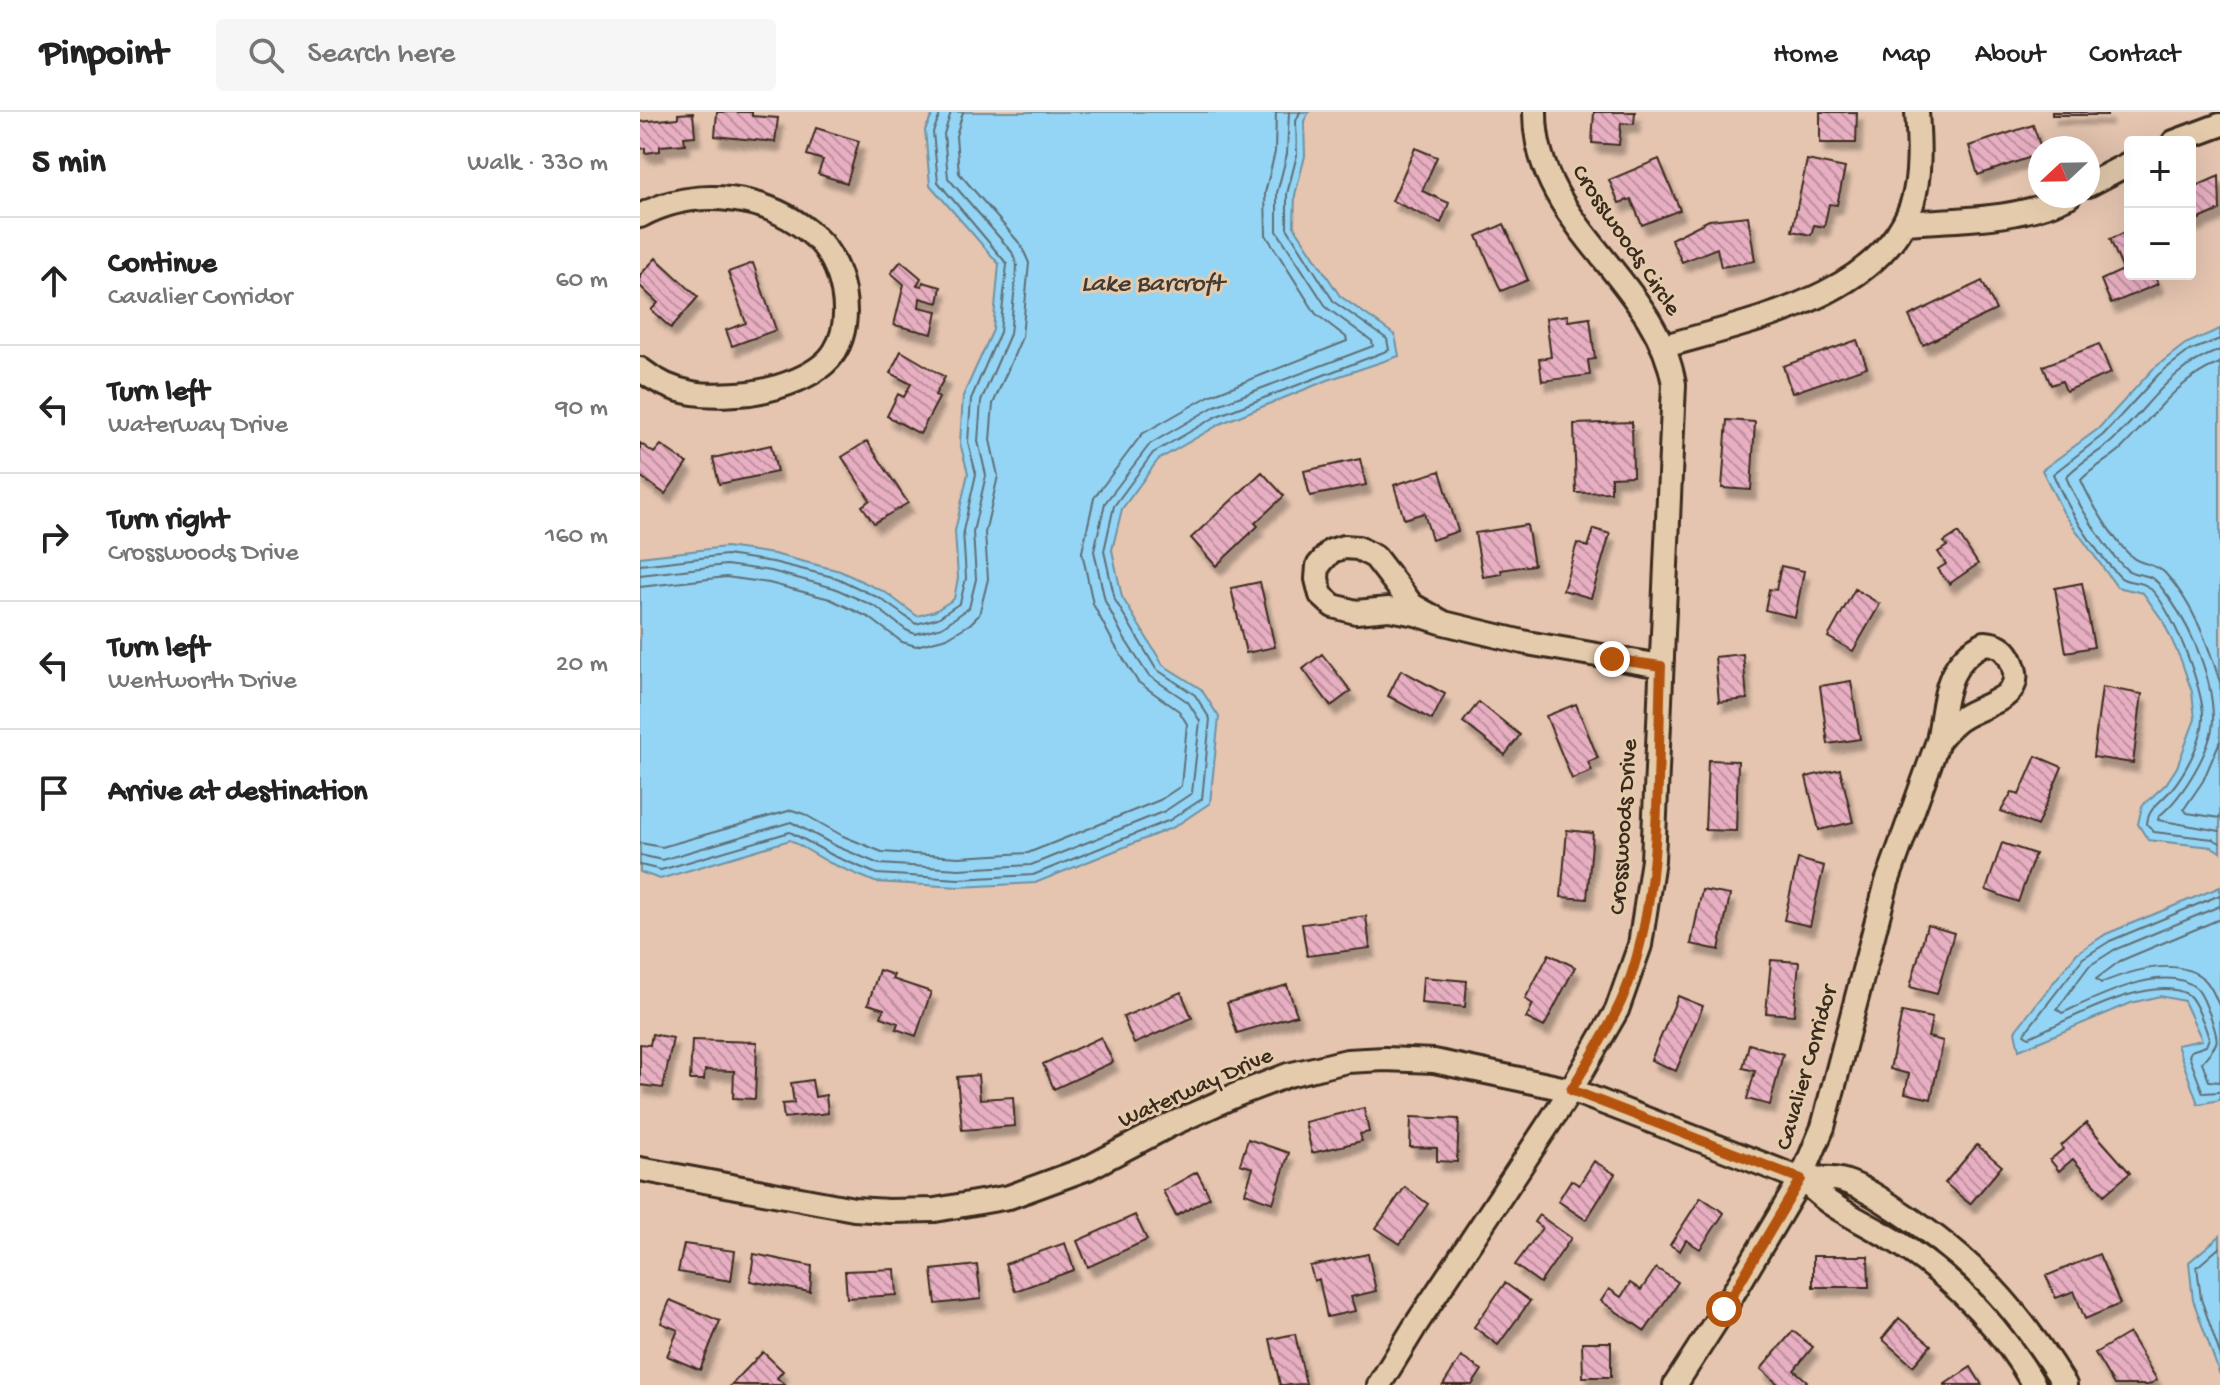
<!DOCTYPE html>
<meta charset="utf-8">
<style>
body{margin:0;font-family:"Gochi Hand",sans-serif;background:#f6f6f6;color:#222}
.controls{position:absolute;right:24px;top:24px;display:grid;overflow:hidden;border-radius:8px;box-shadow:0 8px 32px #0002}
.controls button{width:72px;height:72px;display:grid;place-items:center;padding:0;border:0;border-bottom:2px solid #e0e0e0;background:#fff;color:#222;font:40px sans-serif}
.compass{position:absolute;left:1388px;top:24px;width:72px;height:72px;border-radius:50%;background:#fff;box-shadow:0 8px 32px #0002;rotate:248deg}
.stop{position:absolute;width:24px;height:24px;margin:-18px;border:6px solid #b45309;border-radius:50%;background:#fff}
.stop.end{background:#b45309;border-color:#fff;box-shadow:0 2px 8px #0008}
.list{margin:0;padding:0;list-style:none}
h2{display:flex;justify-content:space-between;align-items:center;height:104px;margin:0;padding:0 32px;font-size:34px}
h2 small{font-size:26px;font-weight:400;color:#767676}
.list li{display:grid;grid-template-columns:52px 1fr auto;gap:24px;align-items:center;box-sizing:border-box;height:128px;padding:0 32px;border-top:2px solid #e0e0e0}
.list b{display:block;font-size:30px;white-space:nowrap}
.list p{margin:0;font-size:26px;white-space:nowrap;color:#767676}
.list em{font-size:26px;font-style:normal;color:#767676}
.icon{flex:none;width:44px;height:44px;fill:none;stroke:currentColor;stroke-width:2;stroke-linecap:round;stroke-linejoin:round}
.map{position:relative;flex:none;width:1580px;height:1273px;overflow:hidden}
header{display:flex;align-items:center;gap:48px;box-sizing:border-box;height:112px;padding:0 40px;background:#fff;border-bottom:2px solid #e0e0e0}
header strong{font-size:38px}
nav{display:flex;gap:44px;margin-inline-start:auto;font-size:28px}
.search{width:560px;height:72px;background:#f6f6f6;display:flex;align-items:center;gap:20px;box-sizing:border-box;padding:0 28px;border-radius:8px;color:#767676;font-size:30px}
main{display:flex}
aside{flex:1;background:#fff}
.map>svg:first-child{display:block}
</style>
<header>
<strong>Pinpoint</strong>
<div class="search"><svg class="icon" aria-label="search" viewBox="0 0 24 24"><circle cx="10" cy="10" r="6"/><path d="M15 15l6 6"/></svg>Search here</div>
<nav><a>Home</a><a>Map</a><a>About</a><a>Contact</a></nav>
</header>
<main>
<aside>
<h2>5 min<small>Walk · 330 m</small></h2>
<ul class="list">
<li><svg class="icon" aria-label="ahead" viewBox="0 0 24 24"><path d="M12 20V5M6 11l6-6 6 6"/></svg><div><b>Continue</b><p>Cavalier Corridor</p></div><em>60 m</em></li>
<li><svg class="icon" aria-label="left" viewBox="0 0 24 24"><path d="M17 20v-9H6M10 6l-5 5 5 5"/></svg><div><b>Turn left</b><p>Waterway Drive</p></div><em>90 m</em></li>
<li><svg class="icon" aria-label="right" viewBox="0 0 24 24"><path d="M7 20v-9h11M14 6l5 5-5 5"/></svg><div><b>Turn right</b><p>Crosswoods Drive</p></div><em>160 m</em></li>
<li><svg class="icon" aria-label="left" viewBox="0 0 24 24"><path d="M17 20v-9H6M10 6l-5 5 5 5"/></svg><div><b>Turn left</b><p>Wentworth Drive</p></div><em>20 m</em></li>
<li><svg class="icon" aria-label="arrive" viewBox="0 0 24 24"><path d="M6 21V4h12l-3 4 3 4H6"/></svg><div><b>Arrive at destination</b></div></li>
</ul>
</aside>
<div class="map">
<svg width="1580" height="1273" viewBox="0 0 1580 1273">
<defs>
<pattern id="building-back-hatch" width="6" height="6" patternUnits="userSpaceOnUse" patternTransform="scale(2)"><rect width="6" height="6" fill="#e8afc2"/><path d="M-1 5l2 2M0 0l6 6M5-1l2 2" fill="none" stroke="#bd8f9d"/></pattern>
<filter id="shadow"><feDropShadow dx="5" dy="9" stdDeviation="2" flood-color="#0004"/></filter>
</defs>
<rect width="100%" height="100%" fill="#e5c5b0"/>
<filter id="ink" filterUnits="userSpaceOnUse"><feTurbulence type="fractalNoise" baseFrequency=".0125" numOctaves="2"/><feDisplacementMap in="SourceGraphic" scale="16" xChannelSelector="R" yChannelSelector="G"/><feConvolveMatrix kernelMatrix="1 2 1 2 8 2 1 2 1" color-interpolation-filters="sRGB"/></filter>
<g filter="url(#ink)">
<path fill="#94d5f6" stroke="#7091a0" stroke-width="2" d="M294,0h375l-5,9 1,35 -10,39 -1,31 46,70 55,39 4,21 -71,24 -106,43 -64,37 -36,49 -10,41 10,47 41,68 38,24 18,28 -9,86 -36,24 -139,56 -76,4 -84,-5 -45,-19 -40,-23 -130,39 -20,-7v-315l86,-10 48,7 66,17 45,21 32,24 18,-5 19,-12 4,-21 -3,-47 13,-58 -8,-30 3,-47 30,-66 6,-66 -69,-79 -5,-55z
M1580,217v523l-8,-5 -64,-7 -10,-16 4,-18 24,-22 11,-17 18,-48 -3,-27 -11,-32 -18,-39 -20,-28 -26,-6 -54,-75 -21,-42 56,-41 55,-60 32,-25z
M1580,775v213l-22,4 -21,-59 25,-5 -18,-39 -24,-5 -29,7 -112,47 -4,-19 62,-78 29,-19z
M1580,1124v139l-27,-75 -4,-38z"/>
<g fill="none" stroke-linecap="round" stroke-linejoin="round">
<path stroke="#5f6e74" stroke-width="2" d="M1580,227l-31,12 -30,23 -56,61 -50,39c15,35 39,74 66,102 7,8 20,4 28,10 23,15 58,105 56,133 -1,23 -18,54 -32,71 -10,12 -23,18 -24,34l7,8 59,7 7,4
M1580,238c-56,21 -68,55 -109,92 -14,12 -33,21 -45,35 10,24 40,74 60,92 9,8 23,3 32,14 29,35 54,88 55,134 1,30 -31,81 -54,99l-1,4 62,11
M1580,251c-43,16 -67,54 -99,86 -12,11 -29,19 -40,31 10,23 33,61 51,77 9,8 24,6 33,16 28,30 43,71 55,109
M0,453l86,-10 47,7 64,16 44,21 35,25 22,-6 22,-15 6,-25 -3,-47 13,-57 -8,-32 3,-43 29,-67 7,-68 -69,-82 -5,-50 8,-20
M0,463l86,-10 45,6 63,17 42,19 30,23 9,4 27,-7 27,-19 7,-29 -3,-47 13,-57 -8,-34 3,-40 29,-67 7,-68 -5,-14 -64,-74 -4,-44 7,-22
M0,475l86,-10 43,6 61,16 40,19 32,24 14,4 31,-8 23,-14 9,-9 9,-36 -3,-46 13,-57 -8,-36 3,-36 29,-67 7,-74 -8,-18 -62,-72 -3,-37 7,-24
M1580,629l-17,40 -19,28 3,4 33,5
M0,731l22,4 130,-37 12,4 39,22 39,16 77,5 69,-4 132,-53 21,-14 6,-62 -8,-13 -41,-29 -24,-38 -21,-40 -11,-52 12,-54 48,-64 67,-38 138,-55 -1,-4 -30,-23 -50,-79 -1,-42 10,-41 1,-40
M0,743l22,5 129,-38 47,25 41,17 80,5 72,-4 134,-54 27,-18 8,-72 -12,-19 -40,-27 -24,-37 -19,-37 -11,-50 11,-48 45,-59 65,-38 158,-60 -1,-5 -45,-33 -50,-77v-38l10,-39 2,-42
M0,753l21,5 129,-38 44,24 43,18 82,5 74,-4 137,-55 32,-21 8,-80 -15,-24 -39,-26 -41,-69 -11,-49 10,-45 39,-53 64,-37 172,-66 -2,-11 -53,-37 -47,-74v-34l10,-39 -1,-34 4,-9
M1580,783l-110,46 -27,17 -59,76 5,3c37,-15 120,-64 158,-43 8,4 19,35 22,44l-3,8 -15,5 -2,5 14,37 17,-1
M1580,794l-106,44 -25,16 -32,43 5,4c32,-14 103,-52 134,-25 7,6 10,19 14,27 10,30 10,25 -8,47l7,19 11,1
M1580,807l-100,42 -24,18 5,4c29,-12 77,-28 104,-3 7,7 11,18 15,28
M1580,1135l-23,20 4,32 19,55"/>
</g>
<path fill="url(#building-back-hatch)" stroke="#3b2a1e" stroke-width="2" filter="url(#shadow)" d="M77,0h35v4l26,2 -3,24 -60,-6z
M954,0h41l-1,12 -13,-1 -2,22 -27,-2z
M1180,0h37l-1,31h-36z
M1412,0h55v3h-55z
M53,1l2,23 -11,1 1,7 -25,2v5l-15,2v-5l-5,1v-27l38,-4v-4z
M1393,13l8,23 -1,6 -62,21 -9,-29z
M176,16l43,13 -12,42 -29,-9 5,-14 -16,-5z
M775,36l22,9 -15,34 27,12 -8,20 -49,-22z
M1019,47l21,51 -38,15 -11,-26 -12,4 -10,-23z
M1167,48l38,8 -8,37 -8,-1 -5,23 -10,-2 -3,10 -19,-4z
M1579,64l1,34 -30,13v-34z
M1108,104l7,45 -34,6 -4,-19 -35,14 -11,-23 38,-19z
M864,112l24,56 -27,11 -24,-55z
M1490,118v44h24l4,10 -47,20 -10,-24 22,-10 -13,-31z
M16,146l42,39 -27,31 -20,-18 7,-7 -18,-17v-11z
M261,149l20,17 -4,7 5,1 1,-4 18,5 -3,16 -18,-5 -1,9 18,4 -5,23 -38,-9 10,-41 -13,-11z
M113,151l23,67 -44,16 -6,-16 20,-7 -18,-51z
M1342,169l14,29 -73,35 -14,-29z
M928,203v6l22,-3 5,41 -7,1 2,15 -48,6 -3,-22 12,-2 -5,-39z
M1217,228l10,27 -75,26 -9,-27z
M1459,232l12,29 -45,18 -4,-10 -11,4 -8,-19z
M261,239l44,26 -10,18 4,3 -19,36 -33,-18 11,-22 6,3 7,-13 -21,-11z
M1087,308l28,2 -4,68 -29,-2z
M992,310l1,54 -22,1v15l-35,1 -2,-69z
M227,329l41,62 -34,20 -12,-17 8,-6 -28,-43z
M0,331l14,10 7,-8 26,18 -22,31 -25,-18z
M131,333l6,27 -58,12 -6,-26z
M720,347l6,26 -56,11 -6,-25z
M800,359l18,60 -26,9 -8,-27 -20,6 -10,-34z
M622,360l22,24 -29,27 3,3 -42,40 -25,-28z
M887,413l7,40 -33,5 1,4 -19,3 -8,-44z
M954,417l16,5 -19,64 -28,-8 14,-47 11,4z
M1318,421l20,31 -29,20 -11,-15 8,-5 -8,-12 9,-6 -3,-4z
M1141,454l23,5 -9,46 -30,-7 4,-21 7,1z
M620,470l15,65 -29,6 -15,-65z
M1442,471l12,64 -28,5 -11,-64z
M1215,477l25,15 -27,47 -25,-14z
M682,542l29,37 -20,15 -28,-37z
M1103,542l4,45 -28,3 -4,-45z
M761,558l44,24 -13,26 -44,-24z
M1211,569l9,58 -32,5 -8,-58z
M1462,575l40,7 -9,69 -40,-6z
M839,590l41,33 -15,20 -42,-33z
M936,592l22,54 -10,4 4,9 -20,8 -26,-63z
M1396,644l26,11 -25,59 -36,-15 11,-19 7,3z
M1068,648l30,1 -2,70 -31,-1z
M1200,657l13,53 -34,8 -13,-53z
M927,718l26,3 -6,66 -26,-2z
M1362,731l33,11 -17,48 -32,-12z
M1158,747l26,7 -14,60 -26,-6z
M1062,778l28,5 -11,55 -28,-6z
M726,804l4,32 -63,8 -5,-32z
M1287,813l27,8 -17,61 -27,-7z
M909,842l26,13 -31,60 -18,-9 7,-14 -8,-5z
M1131,848l28,2 -5,53 -28,-2z
M239,858l15,5 -2,4 39,13 -15,44 -20,-7 2,-6 -17,-6 3,-8 -16,-5z
M783,865l44,4 -2,26 -44,-4z
M647,873l10,30 -60,18 -10,-30z
M541,880l11,26 -58,26 -11,-27z
M1038,884l25,10 -27,65 -25,-11z
M1262,900l30,6 -4,19 15,4 -12,58 -26,-6 4,-19 -19,-5z
M12,922l21,4 -10,50 -23,-3v-41l10,1z
M461,925l12,25 -59,27 -11,-25z
M52,928l65,2 -2,57 -22,-1 1,-27 -29,-1 -1,10h-14z
M1109,932l34,10 -13,51 -23,-6 8,-28 -12,-3z
M338,963l2,24 33,-2 2,29 -53,4 -5,-53z
M172,968l3,17 11,-2 2,18 -44,5 -2,-14 12,-1 -3,-20z
M724,996l5,24 -9,2 2,7 -50,12 -7,-31z
M771,1005l48,2 -2,43 -20,-1v-13l-27,-1z
M1446,1011l44,50 -26,22 -31,-36 -14,12 -9,-11 13,-11 -2,-3z
M608,1027l41,14 -16,50 -28,-10 8,-25 -13,-4z
M1337,1033l25,21 -32,38 -25,-21z
M954,1049l21,13 -29,46 -28,-19 13,-21 8,5z
M557,1060l13,25 -34,19 -13,-25z
M765,1075l23,17 -28,40 -24,-16z
M1061,1085l23,16 -24,36 -14,-9 -6,11 -10,-6z
M495,1103l12,25 -59,27 -11,-26z
M899,1103l32,23 -31,45 -25,-18 27,-37 -8,-6z
M425,1131l9,27 -59,21 -10,-27z
M44,1132l51,7 -4,30 -53,-9z
M114,1142l58,12 -2,26 -60,-11z
M728,1142l8,37 -25,6 4,14 -28,6 -8,-38 -5,2 -4,-15z
M1459,1142l21,50 -35,15 -11,-28 -18,7 -10,-22z
M1173,1144h55l1,31h-56z
M337,1153l4,34 -45,5 -4,-34z
M1016,1156l22,14 -33,49 -44,-30 8,-12 12,8 9,-14 11,7z
M255,1157l2,26 -50,3 -2,-27z
M865,1171l25,18 -32,44 -24,-18z
M30,1188l50,21 -20,49 -33,-14 11,-26 -17,-7z
M1259,1206l32,27 -18,21 -31,-27z
M1153,1219l20,16 -19,23 13,11 -4,4h-24l-18,-16z
M1489,1221l28,47 -9,5h-34l-19,-32z
M655,1222l11,50 -26,1 -10,-46z
M942,1230h29v35h-28z
M123,1240l20,19 -6,7 8,7h-54z
M821,1245l21,13 -10,15h-29z
M1331,1255l11,18h-37v-1z"/>
<g fill="none" stroke-linecap="round" stroke-linejoin="round">
<defs>
<path id="street" d="M1534,30l46,-17
M1448,73l42,-22
M0,104c55,-30 130,-22 176,22 27,25 39,80 19,113 -15,25 -58,38 -85,42 -42,4 -75,4 -110,-24
M1264,111c55,-4 114,-2 165,-27
M1025,234c82,-24 216,-49 247,-142 9,-28 7,-63 5,-92
M804,511l-28,-9 -27,-5 -33,3 -23,-6 -12,-11 -4,-16 1,-13 13,-15 13,-4 14,1 17,9 37,48 32,18 83,20 134,23
M1345,531c12,1 19,4 25,15 20,39 -21,44 -45,58 -12,6 -20,16 -27,25 8,-40 6,-79 47,-98z
M0,1057l214,40 35,2 46,-1 74,-13 79,-29 82,-43 66,-30 52,-20 59,-14 38,-2 49,2 137,29 230,89c13,0 31,-2 43,2 19,6 37,18 53,29 76,49 121,99 168,175
M1161,1067c10,8 19,17 29,24 25,17 54,29 79,47 50,34 95,82 125,135
M739,1273l38,-62 154,-233 46,-80 23,-65 13,-85 21,-476c-18,-105 -140,-159 -139,-272
M1035,1273l49,-76 77,-130 22,-52 64,-245 51,-141"/>
</defs>
<use href="#street" stroke="#3b2a1e" stroke-width="28"/>
<use href="#street" stroke="#e4cbac" stroke-width="22"/>
</g>
</g>
<g fill="none" stroke-linecap="round" stroke-linejoin="round" filter="url(#ink)">
<path stroke="#b45309" stroke-width="10" d="M972,547l49,7c-4,101 2,219 -32,316 -14,38 -37,73 -58,108l230,89 -77,130"/>
</g>
<g text-anchor="middle" dominant-baseline="central" stroke-width="6" stroke-linejoin="round" paint-order="stroke">
<g font-size="24" fill="#3b2a1e" stroke="#e4cbac">
<text transform="translate(985 129) rotate(56)">Crosswoods Circle</text>
<text transform="translate(985 715) rotate(-86)">Crosswoods Drive</text>
<text transform="translate(1168 956) rotate(-74)">Cavalier Corridor</text>
<text transform="translate(556 977) rotate(-24)">Waterway Drive</text>
</g>
<g font-size="26" font-style="italic" fill="#443b34" stroke="#e4cbac">
<text x="512" y="173">Lake Barcroft</text>
</g>
</g>
</svg>
<div class="controls">
<button>+</button>
<button>−</button>
</div>
<svg class="compass" viewBox="-18 -18 36 36"><path d="M0-13l5 13h-10z" fill="#e53935"/><path d="M0 13l5-13h-10z" fill="#767676"/></svg>
<div class="stop" style="left:1084px;top:1197px"></div>
<div class="stop end" style="left:972px;top:547px"></div>
</div>
</main>
